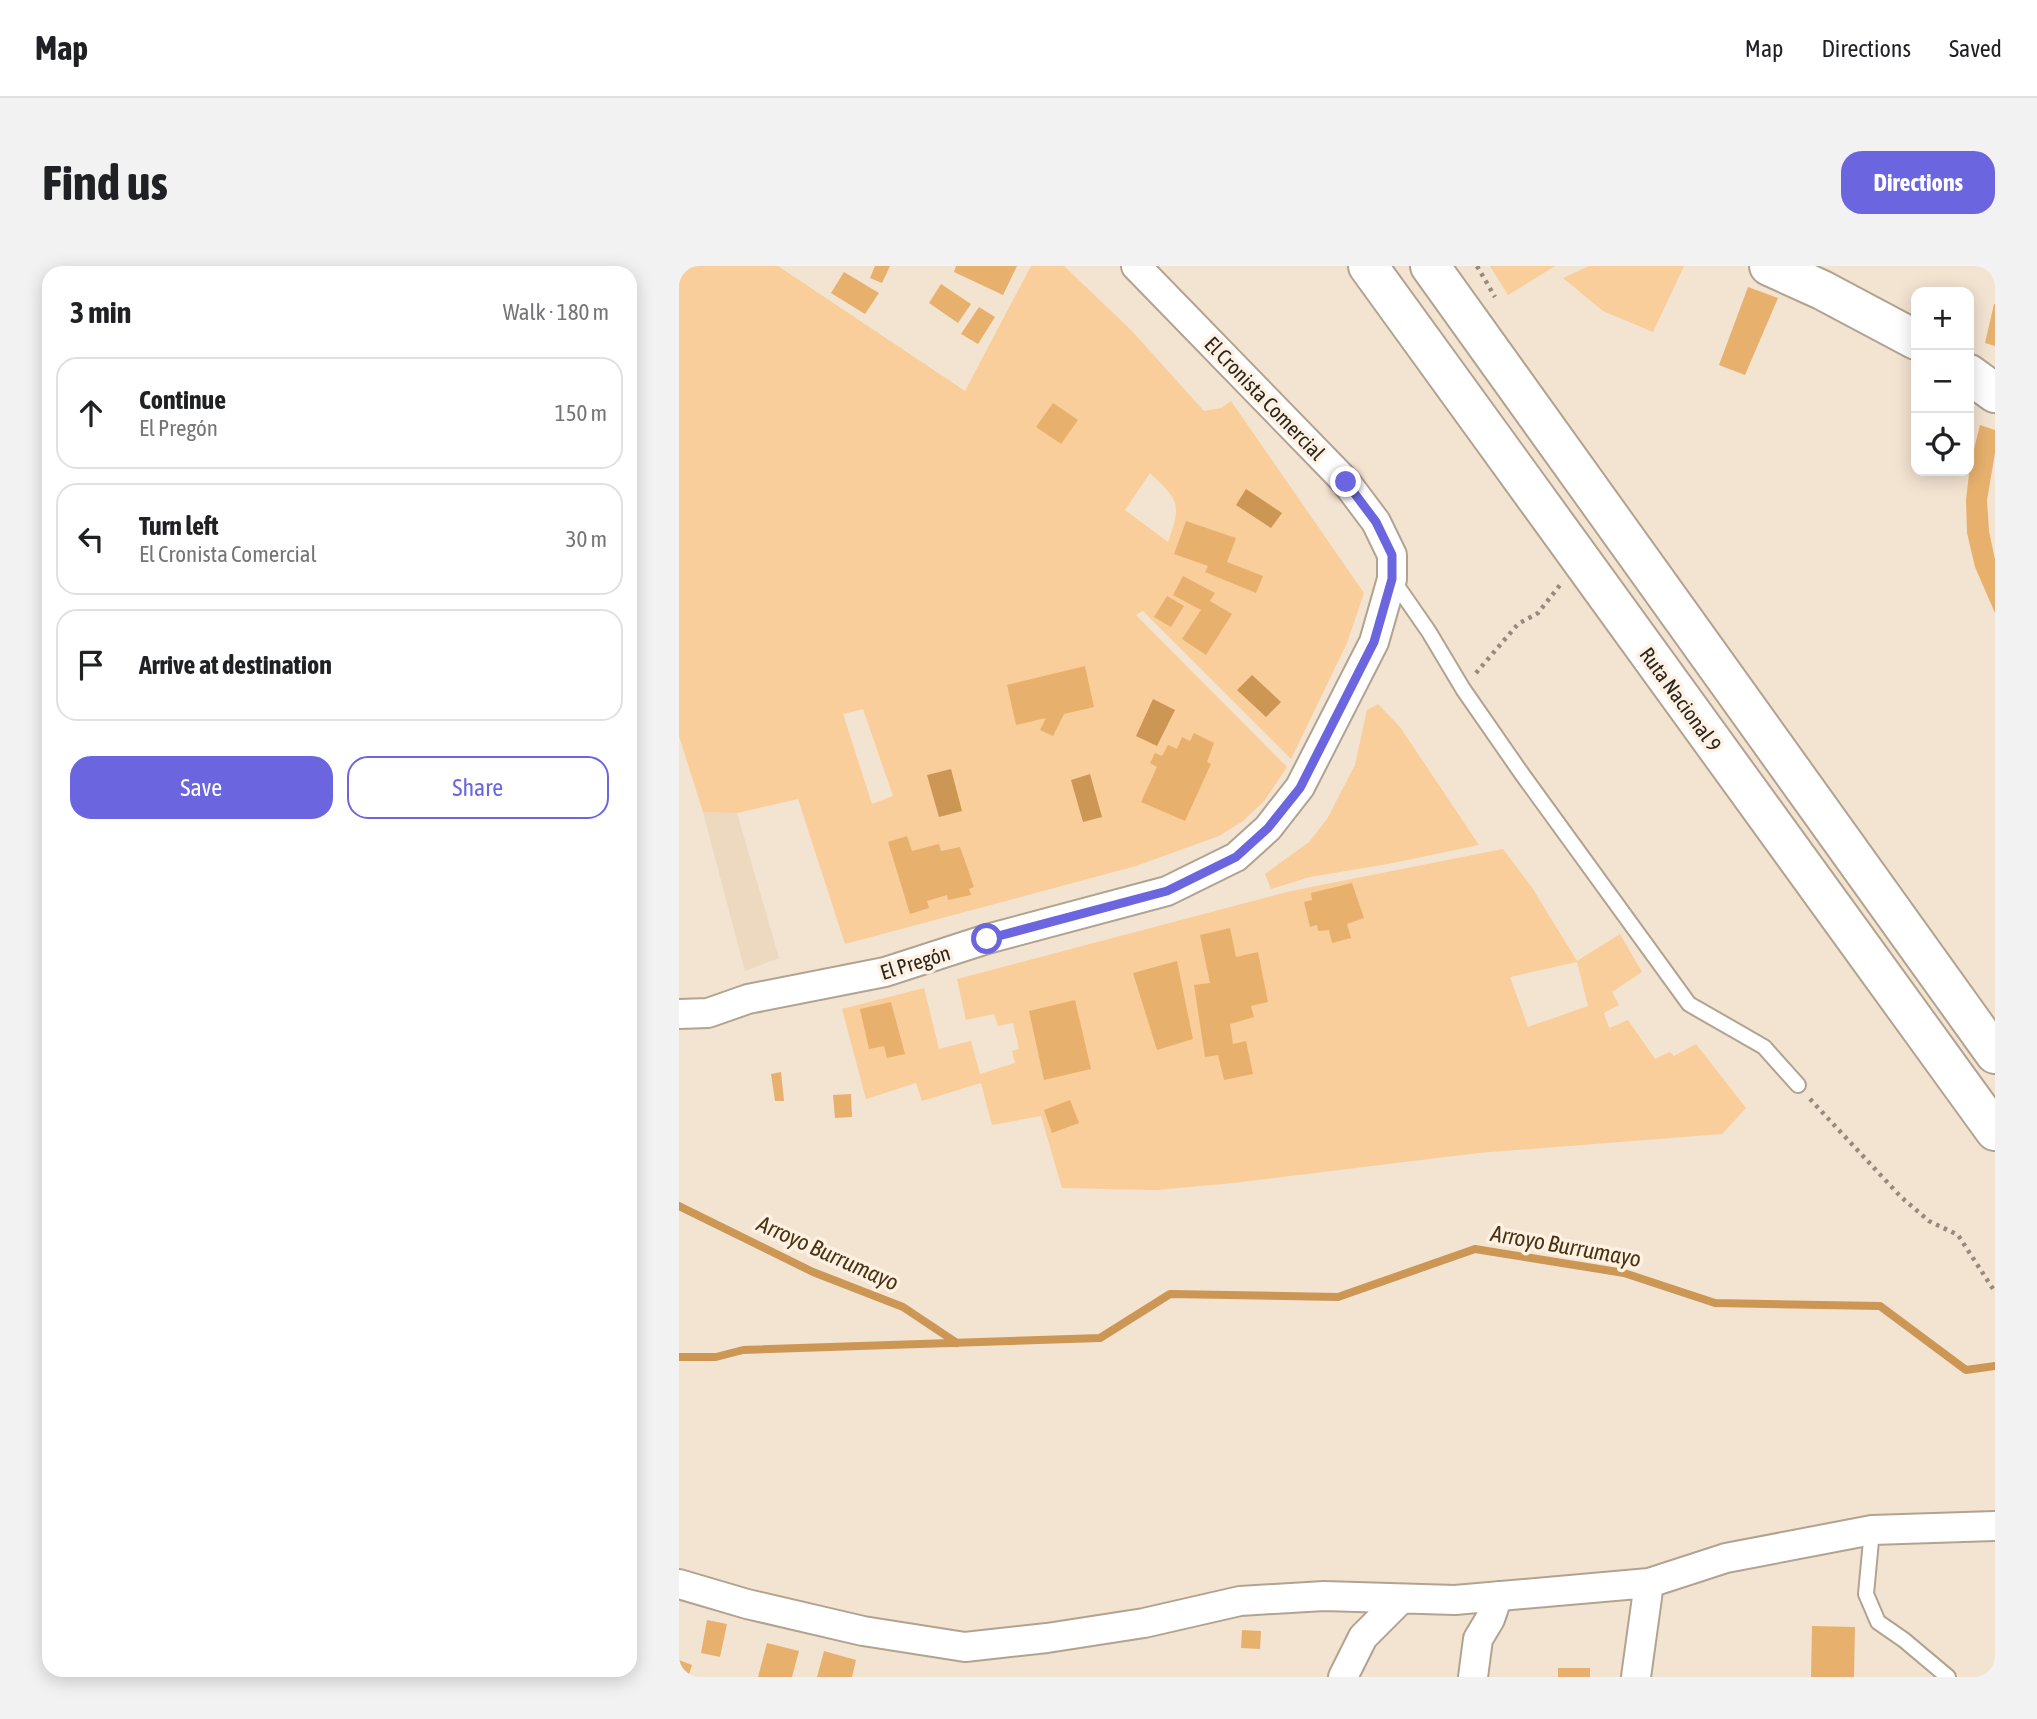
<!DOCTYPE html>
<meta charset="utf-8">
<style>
body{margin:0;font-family:"Asap Condensed",sans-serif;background:#f2f2f2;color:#202124}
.controls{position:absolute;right:21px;top:21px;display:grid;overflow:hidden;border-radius:14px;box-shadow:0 4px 18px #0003}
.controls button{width:63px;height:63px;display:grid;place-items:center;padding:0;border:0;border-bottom:2px solid #e0e0e0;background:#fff;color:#202124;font:35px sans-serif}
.stop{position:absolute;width:21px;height:21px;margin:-16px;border:5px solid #6b66e0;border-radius:50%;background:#fff}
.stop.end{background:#6b66e0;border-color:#fff;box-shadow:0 2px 7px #0008}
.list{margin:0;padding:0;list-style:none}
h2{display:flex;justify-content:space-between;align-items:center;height:91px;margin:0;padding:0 28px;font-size:30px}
h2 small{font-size:23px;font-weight:400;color:#757577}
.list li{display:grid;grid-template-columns:46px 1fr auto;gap:21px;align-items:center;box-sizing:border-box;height:112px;margin:0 14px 14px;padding:0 14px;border:2px solid #e0e0e0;border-radius:21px}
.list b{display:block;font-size:26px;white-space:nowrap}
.list p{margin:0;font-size:23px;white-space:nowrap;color:#757577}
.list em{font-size:23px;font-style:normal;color:#757577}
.actions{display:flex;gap:14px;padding:21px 28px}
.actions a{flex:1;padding:16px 0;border:2px solid #6b66e0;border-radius:21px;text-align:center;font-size:24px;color:#6b66e0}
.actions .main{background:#6b66e0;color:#fff}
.icon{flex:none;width:38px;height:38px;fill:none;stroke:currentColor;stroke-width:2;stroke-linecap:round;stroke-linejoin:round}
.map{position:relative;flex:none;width:1316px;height:1411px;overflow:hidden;border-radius:21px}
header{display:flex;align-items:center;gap:42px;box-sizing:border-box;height:98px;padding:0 35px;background:#fff;border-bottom:2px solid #e0e0e0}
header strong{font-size:33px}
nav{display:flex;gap:38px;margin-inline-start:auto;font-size:24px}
.intro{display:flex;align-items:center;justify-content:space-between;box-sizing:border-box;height:168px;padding:0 42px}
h1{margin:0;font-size:49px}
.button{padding:18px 32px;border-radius:21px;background:#6b66e0;color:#fff;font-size:24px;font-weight:700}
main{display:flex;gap:42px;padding:0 42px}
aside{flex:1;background:#fff;border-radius:21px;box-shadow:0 4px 18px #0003}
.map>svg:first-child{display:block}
</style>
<header>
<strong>Map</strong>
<nav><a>Map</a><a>Directions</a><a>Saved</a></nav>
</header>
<div class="intro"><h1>Find us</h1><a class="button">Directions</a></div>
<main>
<aside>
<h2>3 min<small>Walk · 180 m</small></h2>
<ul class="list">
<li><svg class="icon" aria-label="ahead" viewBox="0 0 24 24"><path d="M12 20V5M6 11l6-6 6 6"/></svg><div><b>Continue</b><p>El Pregón</p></div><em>150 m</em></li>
<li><svg class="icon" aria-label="left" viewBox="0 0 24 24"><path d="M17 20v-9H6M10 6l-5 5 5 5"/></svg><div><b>Turn left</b><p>El Cronista Comercial</p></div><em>30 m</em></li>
<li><svg class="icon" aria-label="arrive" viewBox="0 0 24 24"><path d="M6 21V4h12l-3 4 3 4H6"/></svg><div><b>Arrive at destination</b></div></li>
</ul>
<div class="actions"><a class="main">Save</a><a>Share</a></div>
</aside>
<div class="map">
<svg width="1316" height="1411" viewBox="0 0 1316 1411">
<rect width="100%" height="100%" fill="#f3e3d1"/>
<path fill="#edd8c0" d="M24,546l34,1 42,145 -34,13z"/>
<path fill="#f9ce9a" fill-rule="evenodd" d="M0,0h99l187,125 66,-125h33l67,64 73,81 17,-3 10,-7 133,192 -17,50 -56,116 -148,-148 -7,4 151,152 -23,34 -21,20 -24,15 -83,30 -291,78 -47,-145 -61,14 -34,-1 -24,-76zM471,207c29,28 32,30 18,69l-43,-32zM184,443l30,87 -21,8 -29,-90z
M811,0h65l-47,29z
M910,0h95l-31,66 -50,-21 -40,-33z
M699,438l22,23 79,118 -91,19 -78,13 -39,12 -6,-15 44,-32 18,-23 28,-54 12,-55z
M824,583l28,37 46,75 43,-27 22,38 -30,20 7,13 -15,8 5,15 19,-8 27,39 15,-7 4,4 22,-12 50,64 -24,26 -244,19 -244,30 -78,7 -94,-2 -21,-72 -49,9 -11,-42 -59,18 -6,-18 -50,16 -24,-90 82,-21 15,61 32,-8 9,33 35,-11 -3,-12 7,-2 -6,-26 -15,3 -4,-12 -28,6 -9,-41 334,-88zM898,696l11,44 -60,21 -18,-50z"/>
<path fill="#cc9754" d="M567,223l36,24 -11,15 -35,-23z
M573,409l29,27 -15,15 -29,-27z
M474,433l22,11 -18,36 -21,-10z
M272,503l11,42 -23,6 -12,-42z
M411,508l12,43 -19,5 -12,-42z"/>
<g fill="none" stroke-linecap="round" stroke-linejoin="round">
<path stroke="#cc9754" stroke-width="8" d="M0,940l134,66 90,35 54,36
M0,1091h37l27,-7 357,-12 70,-44 168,3 137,-48 149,24 91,30 165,3 86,64 29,-4"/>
</g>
<path fill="#e7b16d" d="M196,0h15l-8,17 -12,-5z
M277,0h61l-14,29 -49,-23z
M165,6l35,21 -14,21 -34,-21z
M262,18l30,20 -13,19 -29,-20z
M1069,21l30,11 -33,77 -26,-10z
M1315,38h1v42l-10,-3z
M300,41l16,10 -17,27 -17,-10z
M374,137l25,17 -17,24 -25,-17z
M1301,159l15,5v23l-8,47 2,31 6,29v53l-20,-46 -8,-34 -1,-33 4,-35z
M507,255l50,17 -9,24 36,14 -7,17 -51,-21 3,-6 -34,-12z
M504,310l32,17 -5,8 22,13 -26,41 -24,-16 19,-29 -28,-15z
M488,330l17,10 -13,21 -17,-10z
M406,400l9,41 -30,7 -11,22 -13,-6 6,-12 -30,7 -9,-40z
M515,467l20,10 -7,19 4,2 -26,57 -44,-19 16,-35 -7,-4 5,-10 7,3 6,-11 9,4 5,-12 8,4z
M228,570l5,15 27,-7 2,7 19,-4 14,40 -5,2 2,6 -23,5 -1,-5 -20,6 2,7 -19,6 -22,-72z
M673,617l12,35 -17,6 4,14 -19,5 -3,-13 -11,1 -1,-6 -7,2 -6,-25 8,-2 -1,-7z
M551,662l6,29 22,-5 10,50 -17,4 3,11 -24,7 3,20 13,-3 7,33 -29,6 -6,-25 -13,2 -11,-72 16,-2 -10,-48z
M498,695l16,78 -36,11 -24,-77z
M396,734l16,69 -47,11 -15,-69z
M212,736l14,52 -18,4 -3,-12 -15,3 -9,-40z
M102,806l3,29h-9l-4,-27z
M172,828l1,23 -17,1 -2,-23z
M391,834l9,23 -27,10 -8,-23z
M28,1354l20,4 -7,33 -19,-4z
M1133,1360l43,1 -1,50h-43z
M563,1364l19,1 -1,18 -19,-1z
M88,1377l32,8 -7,26h-34z
M145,1385l32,9 -4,17h-35z
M0,1394l13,5 -4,12h-9z
M879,1402h32v9h-32z"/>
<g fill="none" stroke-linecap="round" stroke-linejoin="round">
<defs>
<path id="lane" d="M714,314l36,52 34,57 59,85 167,230 75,43 34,38
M1193,1264l-6,64 12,28 26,18 44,37"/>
<path id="street" d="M0,748l29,-1 40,-14 137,-27 102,-33 180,-48 69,-34 32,-29 32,-41 74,-145 18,-63v-24l-16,-33 -30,-40 -210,-216
M0,1318l68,20 116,27 102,16 82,-9 97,-15 96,-22 84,-5 131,4 194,-17 77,-25 146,-28 123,-4
M664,1411l20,-40 38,-38
M794,1411l5,-38 12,-20 8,-23
M957,1411l13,-94"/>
<path id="secondary" d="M1090,0l53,24 94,50
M1290,108l26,19"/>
<path id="highway" d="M689,0l627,865
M751,0l565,788"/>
</defs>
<use href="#lane" stroke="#b2a391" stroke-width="18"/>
<use href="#street" stroke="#b2a391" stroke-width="32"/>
<use href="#secondary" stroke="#b2a391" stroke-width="42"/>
<use href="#highway" stroke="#b2a391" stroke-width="42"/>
<path stroke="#968a7e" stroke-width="4.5" stroke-dasharray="3.5 5" stroke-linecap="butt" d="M798,0l18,31
M797,407l42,-49 20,-11 22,-28
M1131,833l91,98 28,24 29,14 37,57"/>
<use href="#lane" stroke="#fff" stroke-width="14"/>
<use href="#street" stroke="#fff" stroke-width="28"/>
<use href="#secondary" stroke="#fff" stroke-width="38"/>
<use href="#highway" stroke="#fff" stroke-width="38"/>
</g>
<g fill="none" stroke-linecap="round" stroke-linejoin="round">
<path stroke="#6b66e0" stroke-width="9" d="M308,673l180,-48 69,-34 32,-29 32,-40 74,-146 18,-63v-24l-16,-33 -30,-40"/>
</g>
<g text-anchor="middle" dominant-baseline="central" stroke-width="7" stroke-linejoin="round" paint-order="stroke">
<g font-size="21" fill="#2b251e" stroke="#fef1e2">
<text transform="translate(586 132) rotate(46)">El Cronista Comercial</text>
<text transform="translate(1002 433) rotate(54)">Ruta Nacional 9</text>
<text transform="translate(236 696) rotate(-17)">El Pregón</text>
</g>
<g font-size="23" font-style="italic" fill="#493315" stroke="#fef1e2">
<text transform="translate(887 980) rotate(10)">Arroyo Burrumayo</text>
<text transform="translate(149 987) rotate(24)">Arroyo Burrumayo</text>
</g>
</g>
</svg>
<div class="controls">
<button>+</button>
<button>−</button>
<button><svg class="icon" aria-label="locate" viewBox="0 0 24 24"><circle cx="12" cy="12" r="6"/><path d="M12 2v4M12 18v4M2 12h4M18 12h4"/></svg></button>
</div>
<div class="stop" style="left:308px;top:673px"></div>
<div class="stop end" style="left:667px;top:216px"></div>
</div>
</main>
